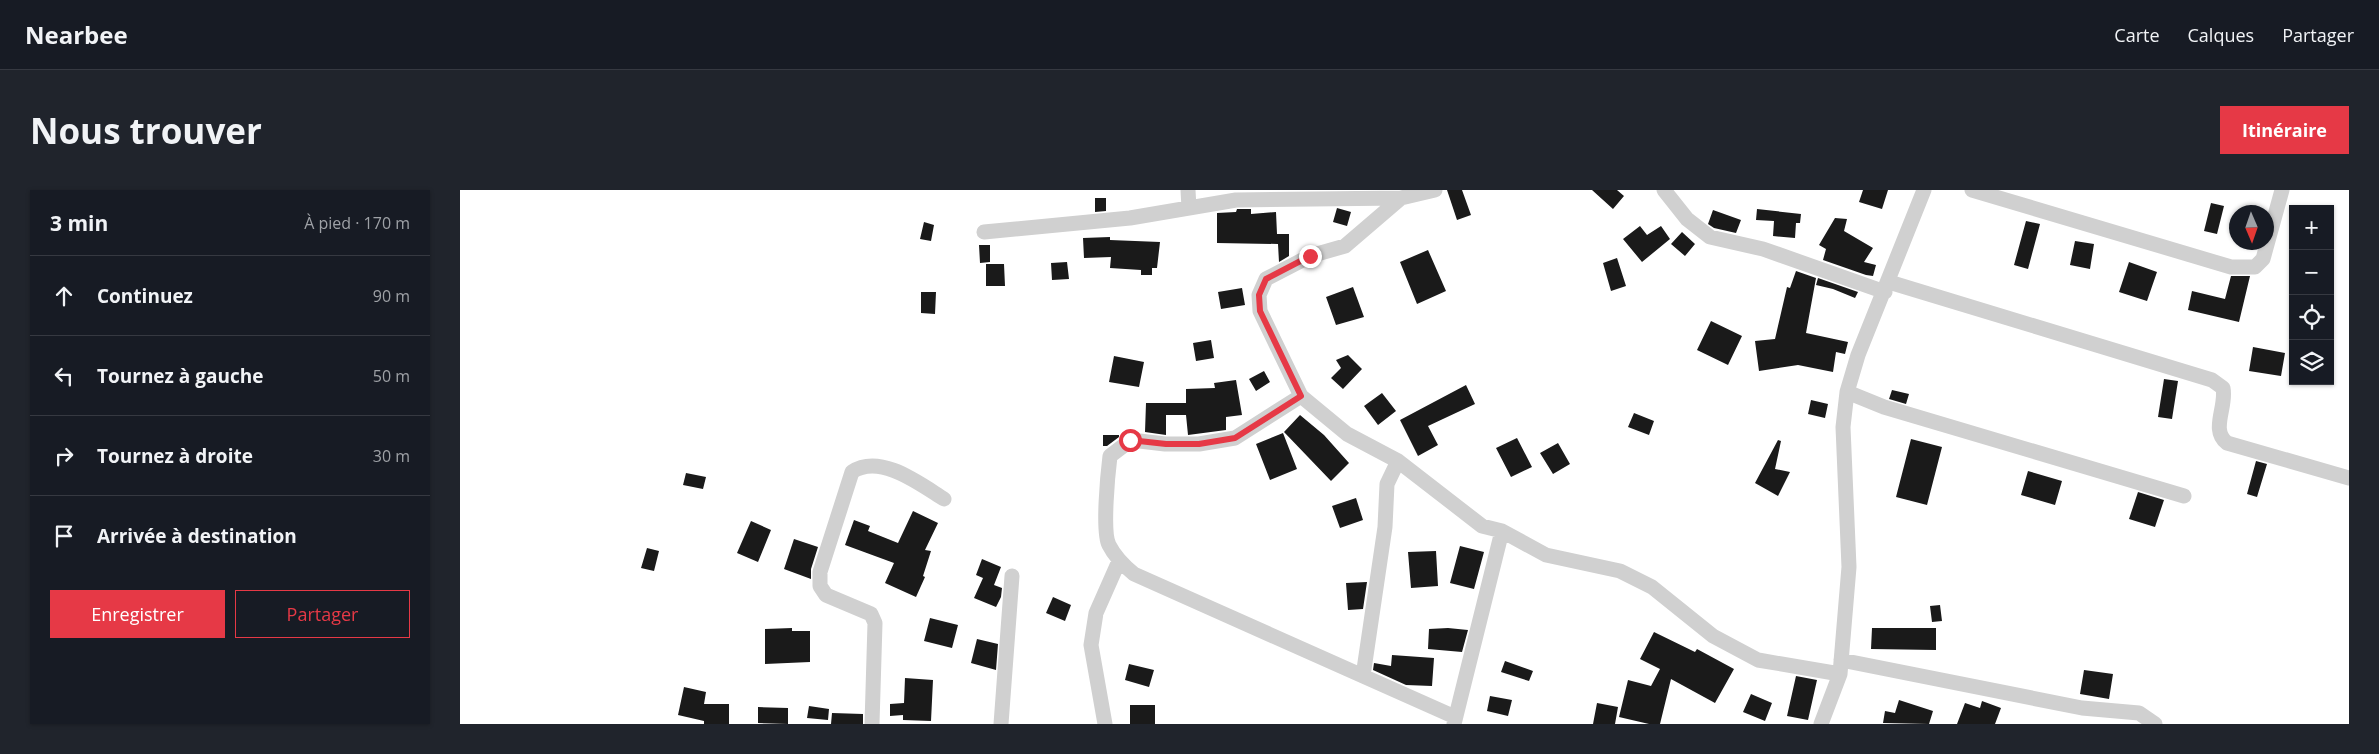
<!DOCTYPE html>
<html lang="fr">
<meta charset="utf-8">
<style>
body{margin:0;font-family:"Open Sans",sans-serif;background:#20242c;color:#f1f3f6}
.controls{position:absolute;right:15px;top:15px;display:grid;overflow:hidden;border-radius:0px;box-shadow:0 1px 4px #0004}
.controls button{width:45px;height:45px;display:grid;place-items:center;padding:0;border:0;border-bottom:1px solid #363941;background:#171b24;color:#f1f3f6;font:25px sans-serif}
.compass{position:absolute;left:1769px;top:15px;width:45px;height:45px;border-radius:50%;background:#171b24;box-shadow:0 1px 4px #0004;rotate:178deg}
.stop{position:absolute;width:15px;height:15px;margin:-11px;border:4px solid #e63946;border-radius:50%;background:#fff}
.stop.end{background:#e63946;border-color:#fff;box-shadow:0 1px 5px #0008}
.list{margin:0;padding:0;list-style:none}
h2{display:flex;justify-content:space-between;align-items:center;height:65px;margin:0;padding:0 20px;font-size:21px}
h2 small{font-size:16px;font-weight:400;color:#9ea1a6}
.list li{display:grid;grid-template-columns:32px 1fr auto;gap:15px;align-items:center;box-sizing:border-box;height:80px;padding:0 20px;border-top:1px solid #363941}
.list b{display:block;font-size:19px;white-space:nowrap}
.list em{font-size:16px;font-style:normal;color:#9ea1a6}
.actions{display:flex;gap:10px;padding:15px 20px}
.actions a{flex:1;padding:11px 0;border:1px solid #e63946;border-radius:0px;text-align:center;font-size:18px;color:#e63946}
.actions .main{background:#e63946;color:#fff}
.icon{flex:none;width:28px;height:28px;fill:none;stroke:currentColor;stroke-width:2;stroke-linecap:round;stroke-linejoin:round}
.map{position:relative;flex:none;width:1889px;height:534px;overflow:hidden;border-radius:0px}
header{display:flex;align-items:center;gap:30px;box-sizing:border-box;height:70px;padding:0 25px;background:#171b24;border-bottom:1px solid #363941}
header strong{font-size:24px}
nav{display:flex;gap:28px;margin-inline-start:auto;font-size:18px}
.intro{display:flex;align-items:center;justify-content:space-between;box-sizing:border-box;height:120px;padding:0 30px}
h1{margin:0;font-size:35px}
.button{padding:12px 22px;border-radius:0px;background:#e63946;color:#fff;font-size:18px;font-weight:700}
main{display:flex;gap:30px;padding:0 30px}
aside{flex:1;background:#171b24;border-radius:0px;box-shadow:0 1px 4px #0004}
.map>svg:first-child{display:block}
</style>
<header>
<strong>Nearbee</strong>
<nav><a>Carte</a><a>Calques</a><a>Partager</a></nav>
</header>
<div class="intro"><h1>Nous trouver</h1><a class="button">Itinéraire</a></div>
<main>
<aside>
<h2>3 min<small>À pied · 170 m</small></h2>
<ul class="list">
<li><svg class="icon" aria-label="ahead" viewBox="0 0 24 24"><path d="M12 20V5M6 11l6-6 6 6"/></svg><div><b>Continuez</b></div><em>90 m</em></li>
<li><svg class="icon" aria-label="left" viewBox="0 0 24 24"><path d="M17 20v-9H6M10 6l-5 5 5 5"/></svg><div><b>Tournez à gauche</b></div><em>50 m</em></li>
<li><svg class="icon" aria-label="right" viewBox="0 0 24 24"><path d="M7 20v-9h11M14 6l5 5-5 5"/></svg><div><b>Tournez à droite</b></div><em>30 m</em></li>
<li><svg class="icon" aria-label="arrive" viewBox="0 0 24 24"><path d="M6 21V4h12l-3 4 3 4H6"/></svg><div><b>Arrivée à destination</b></div></li>
</ul>
<div class="actions"><a class="main">Enregistrer</a><a>Partager</a></div>
</aside>
<div class="map">
<svg width="1889" height="534" viewBox="0 0 1889 534">
<rect width="100%" height="100%" fill="#fff"/>
<path fill="#1a1a1a" d="M987,0h15l9,25 -14,5z
M1132,0h25l7,6 -11,13z
M1403,0h25l-6,19 -23,-7z
M635,8h11v13l-11,1z
M1751,13l13,3 -7,28 -13,-3z
M877,18l14,4 -4,14 -14,-4z
M777,19h14v5l25,-2 1,22h12v22l-10,6 -1,-18 -61,-1v-30l19,-1z
M1297,19l44,5 -1,9h-4l-1,15 -22,-2 1,-15 -18,-1z
M1253,20l28,10 -5,13 -22,-5 -6,-4z
M1375,28l12,1 -3,12 29,17 -9,14 12,3 -3,11 -7,-1 -43,-15 3,-11 -7,-4z
M1566,31l14,3 -12,45 -14,-4z
M464,32l10,3 -3,16 -11,-2z
M1180,36l7,9 14,-9 9,13 -28,23 -19,-23z
M1222,42l13,12 -10,12 -14,-12z
M650,47v3l50,2 -3,26h-5v7h-11v-5l-31,-2 1,-11 -27,1 -1,-20z
M1615,51l19,3 -4,25 -20,-4z
M519,55h11v17l-10,1z
M968,60l18,41 -29,13 -17,-42z
M1157,68l9,28 -15,5 -8,-28z
M607,72l2,17 -17,1 -1,-17z
M1669,72l28,10 -10,29 -28,-9z
M526,74h18l1,22h-19z
M1336,81l20,7 -10,55 42,9 -3,12 -9,-2 -3,20 -35,-7 -39,6 -4,-30 20,-2 12,-52 3,1z
M1771,86h19l-11,46 -51,-12 4,-19 33,8z
M1358,88l40,14 -3,6 -22,-9 -17,-4z
M893,97l11,30 -28,8 -10,-28z
M782,98l3,17 -24,4 -3,-17z
M461,102h15l-1,22 -14,-1z
M1251,131l31,15 -14,29 -31,-15z
M751,150l3,18 -18,3 -3,-18z
M1793,157l32,6 -4,23 -32,-5z
M888,165l14,14 -19,20 -12,-11 10,-10 -5,-8z
M654,166l30,6 -5,25 -30,-5z
M804,181l6,11 -14,9 -7,-12z
M1704,189l14,2 -6,38 -14,-2z
M776,190l6,35 -16,2v13l-38,5 -2,-20h-20v20l-21,-3 1,-29h40v-14l29,-1 -1,-5z
M1006,195l9,19 -47,22 10,19 -20,11 -18,-36z
M1432,200l17,4 -3,10 -17,-5z
M922,203l14,18 -18,14 -14,-19z
M1351,210l17,4 -3,14 -17,-4z
M1174,223l20,8 -5,14 -21,-8z
M840,225l24,20 25,28 -18,18 -47,-49z
M823,243l14,36 -27,11 -14,-36z
M643,245h16v2l-12,9h-4z
M1057,248l15,29 -21,10 -15,-29z
M1451,249l31,8 -15,58 -31,-8z
M1318,250l3,1 -6,28 15,3 -12,24 -23,-13z
M1098,253l12,21 -17,10 -13,-21z
M1796,271l11,3 -10,33 -10,-3z
M1568,281l34,10 -7,24 -34,-10z
M226,283l20,4 -3,12 -20,-4z
M1678,302l26,8 -9,27 -26,-8z
M896,308l7,22 -23,8 -8,-22z
M453,321l25,12 -13,27 6,1 -8,25 2,1 -9,20 -31,-14 9,-20 -49,-18 9,-25 16,6 -2,5 30,12z
M291,331l20,9 -13,32 -21,-9z
M334,349l24,8 -7,22v10l-27,-10z
M1000,356l24,6 -10,37 -24,-6z
M187,358l12,3 -5,20 -13,-3z
M976,361l2,35 -27,2 -3,-36z
M522,369l19,8 -7,18 8,3 -1,9 -5,10 -22,-9 9,-20 -7,-3z
M907,392l-4,27 -15,1 -2,-27z
M593,407l18,8 -6,16 -19,-8z
M1480,415l2,16 -10,1 -2,-16z
M470,428l28,7 -6,23 -28,-7z
M332,438v3h18v31l-45,2v-35z
M988,438l20,2 -6,22 -34,-3 1,-20z
M1412,438h64v22l-65,-1z
M1194,442l41,20 2,-3 37,20 -19,34 -44,-24 -11,45h-11l-30,-7 9,-37 23,6 9,-17 -20,-10z
M517,449l21,5 -2,26 -25,-7z
M932,465l42,3 -2,28 -26,-1 -33,-15 1,-7 17,3z
M1045,471l28,10 -4,10 -28,-9z
M669,474l25,6 -5,17 -24,-7z
M1624,480l29,4 -4,25 -29,-5z
M1336,486l21,4 -9,40 -21,-4z
M445,488l28,2 -2,41 -28,-1v-5l-13,1v-12l14,-1z
M224,497l22,5 -2,12h25v20h-25v-3l-26,-6z
M1291,504l21,9 -7,18 -22,-9z
M1030,506l22,4 -4,16 -21,-5z
M1439,510l34,11 -4,13 -46,-1 2,-12 10,2z
M1522,511l19,7 -6,16h-38l8,-21 15,5z
M1137,513l21,4 -3,17h-22z
M670,515h25v19h-25z
M349,516l20,3 -1,11 -21,-2z
M298,517l30,1v16l-30,-1z
M372,523l31,1v10h-32z"/>
<g fill="none" stroke-linecap="round" stroke-linejoin="round">
<path stroke="#d0d0d0" stroke-width="15" d="M728,0l1,18
M1204,0l23,29 23,18 53,12 122,43
M1512,0l259,77h24l8,-8 19,-69
M941,8l-56,48 -35,10 -44,23 -7,16 1,16 41,85 46,38 51,27 84,65 20,5 44,24 74,16 32,16 61,49 45,24 82,14
M524,42l146,-14 106,-18 165,-2 34,-8
M1429,92l323,98 11,8c4,19 -13,42 4,55l122,35
M1387,202l37,15 300,89
M841,206l-66,42 -36,6h-34l-34,-4 -21,16c-2,16 -8,76 -1,89 6,12 14,20 25,29l321,143
M1381,470l241,48 57,5 16,11
M903,486l22,-149 2,-43 11,-23
M412,534l3,-101 -4,-9 -45,-19 -6,-9v-14l32,-100c28,-19 68,12 92,27
M541,534l11,-148
M645,534l-14,-79 5,-32 23,-52
M994,534l48,-193
M1361,534l19,-50 9,-107 -6,-140 4,-35 11,-37 66,-165"/>
</g>
<g fill="none" stroke-linecap="round" stroke-linejoin="round">
<path stroke="#e63946" stroke-width="6" d="M670,250l36,4h33l36,-6 66,-42 -41,-85 -1,-16 7,-16 44,-23"/>
</g>
</svg>
<div class="controls">
<button>+</button>
<button>−</button>
<button><svg class="icon" aria-label="locate" viewBox="0 0 24 24"><circle cx="12" cy="12" r="6"/><path d="M12 2v4M12 18v4M2 12h4M18 12h4"/></svg></button>
<button><svg class="icon" aria-label="layers" viewBox="0 0 24 24"><path d="M12 4l9 5-9 5-9-5zM3 14l9 5 9-5"/></svg></button>
</div>
<svg class="compass" viewBox="-18 -18 36 36"><path d="M0-13l5 13h-10z" fill="#e53935"/><path d="M0 13l5-13h-10z" fill="#9ea1a6"/></svg>
<div class="stop" style="left:670px;top:250px"></div>
<div class="stop end" style="left:850px;top:66px"></div>
</div>
</main>
